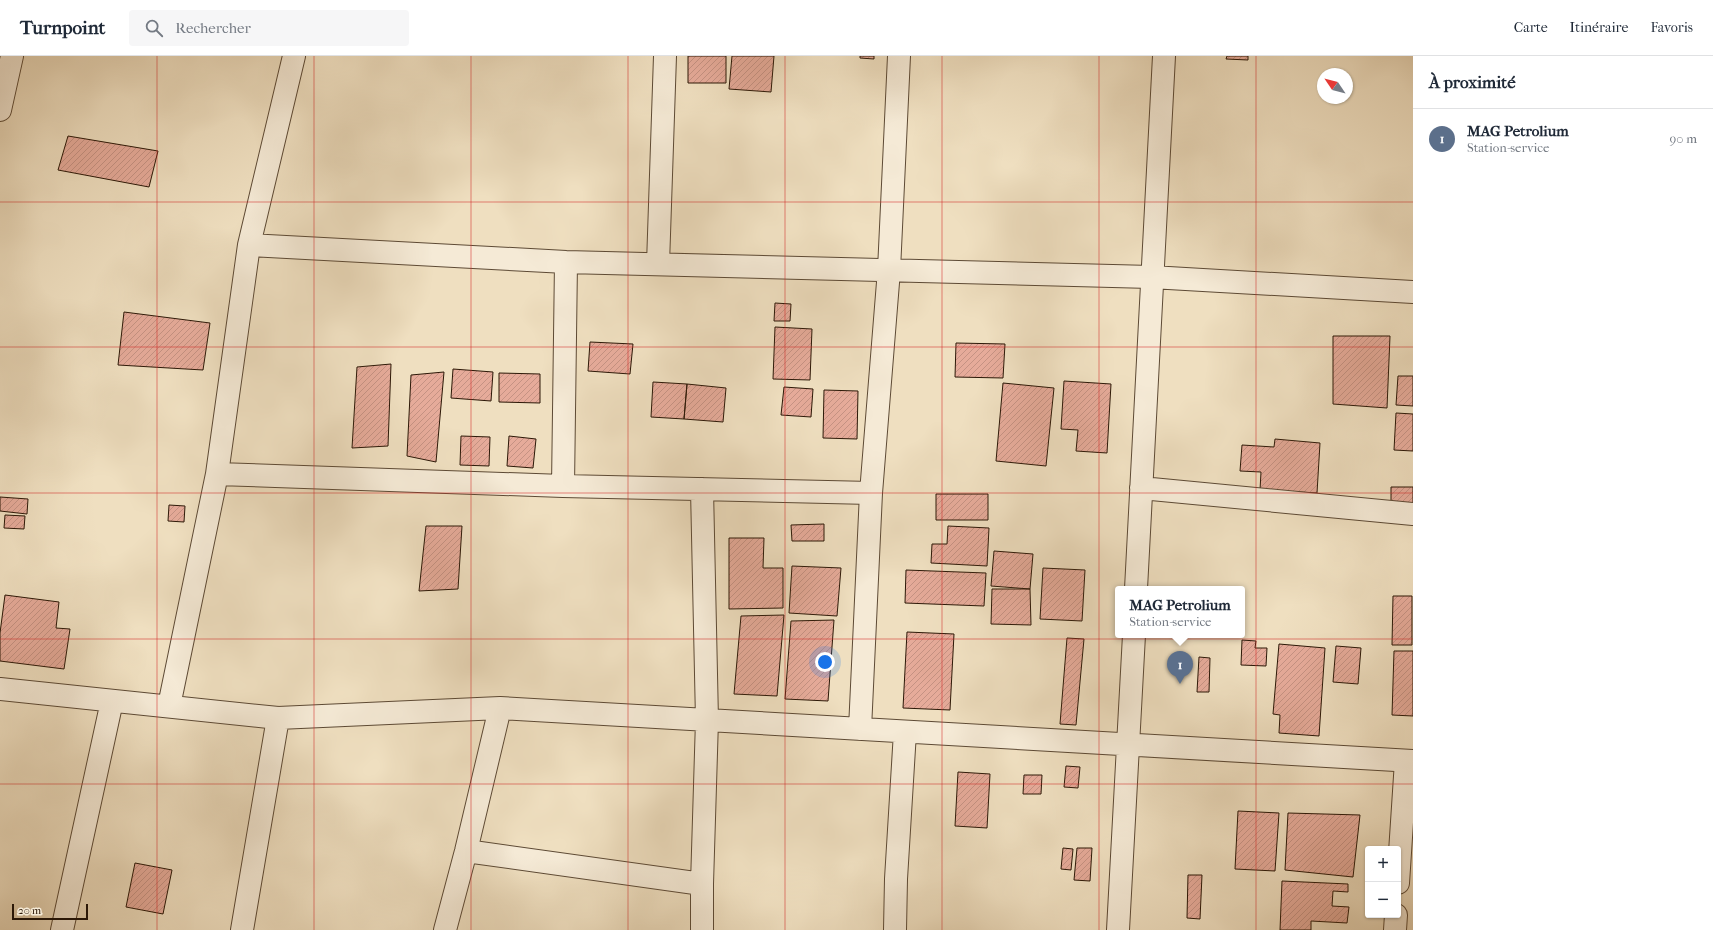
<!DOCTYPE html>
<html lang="fr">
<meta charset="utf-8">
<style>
body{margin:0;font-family:"IM FELL French Canon",serif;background:#f6f6f7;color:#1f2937}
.controls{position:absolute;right:12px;bottom:12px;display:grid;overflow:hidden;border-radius:4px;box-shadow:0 1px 3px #0004}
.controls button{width:36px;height:36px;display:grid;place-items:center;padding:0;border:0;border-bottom:1px solid #e0e1e3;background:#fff;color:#1f2937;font:20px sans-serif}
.compass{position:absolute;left:1317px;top:12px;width:36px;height:36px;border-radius:50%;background:#fff;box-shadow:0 1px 3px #0004;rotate:305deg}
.scale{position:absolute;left:12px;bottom:10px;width:76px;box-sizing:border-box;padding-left:4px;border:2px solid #2c1807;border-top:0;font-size:11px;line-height:14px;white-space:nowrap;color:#2c1807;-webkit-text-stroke:3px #f5ead6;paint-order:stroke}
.you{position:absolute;left:825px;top:606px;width:14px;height:14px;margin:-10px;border:3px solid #fff;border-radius:50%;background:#1a73e8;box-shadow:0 0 0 6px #1a73e833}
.badge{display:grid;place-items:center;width:26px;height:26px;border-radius:50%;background:#ea580c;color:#fff;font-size:13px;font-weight:700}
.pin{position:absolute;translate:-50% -33px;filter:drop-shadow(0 1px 2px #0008)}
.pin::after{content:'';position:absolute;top:21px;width:14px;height:12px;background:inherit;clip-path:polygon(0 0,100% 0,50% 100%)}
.popup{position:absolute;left:1115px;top:530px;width:130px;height:52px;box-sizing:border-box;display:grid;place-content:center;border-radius:4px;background:#fff;filter:drop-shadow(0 1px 3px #0005);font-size:13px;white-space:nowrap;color:#747a83}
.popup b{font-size:15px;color:#1f2937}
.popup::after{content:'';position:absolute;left:50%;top:100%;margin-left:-8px;border:8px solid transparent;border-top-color:#fff}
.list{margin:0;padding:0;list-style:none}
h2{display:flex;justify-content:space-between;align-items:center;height:52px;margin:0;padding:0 16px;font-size:17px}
h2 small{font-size:13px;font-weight:400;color:#747a83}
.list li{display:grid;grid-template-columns:26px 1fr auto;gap:12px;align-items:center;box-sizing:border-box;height:60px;padding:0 16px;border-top:1px solid #e0e1e3}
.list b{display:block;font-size:15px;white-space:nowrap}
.list p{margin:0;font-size:13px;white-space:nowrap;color:#747a83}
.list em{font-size:13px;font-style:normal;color:#747a83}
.icon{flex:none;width:22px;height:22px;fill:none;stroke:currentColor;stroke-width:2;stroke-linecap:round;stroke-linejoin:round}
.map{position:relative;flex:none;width:1413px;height:874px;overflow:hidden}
header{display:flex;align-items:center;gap:24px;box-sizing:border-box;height:56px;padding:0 20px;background:#fff;border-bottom:1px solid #e0e1e3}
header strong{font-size:19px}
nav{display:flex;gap:22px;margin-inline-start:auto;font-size:14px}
.search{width:280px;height:36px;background:#f6f6f7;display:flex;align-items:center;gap:10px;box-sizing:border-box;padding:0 14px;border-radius:4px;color:#747a83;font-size:15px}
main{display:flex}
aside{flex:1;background:#fff}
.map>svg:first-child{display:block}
</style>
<header>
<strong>Turnpoint</strong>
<div class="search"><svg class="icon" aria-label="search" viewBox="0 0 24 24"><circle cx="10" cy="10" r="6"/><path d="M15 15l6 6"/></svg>Rechercher</div>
<nav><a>Carte</a><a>Itinéraire</a><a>Favoris</a></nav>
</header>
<main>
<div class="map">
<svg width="1413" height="874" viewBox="0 0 1413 874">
<defs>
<pattern id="building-hatch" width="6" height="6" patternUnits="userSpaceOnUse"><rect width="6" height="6" fill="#e6ab9a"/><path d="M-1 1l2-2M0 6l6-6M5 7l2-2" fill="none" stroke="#c59283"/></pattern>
</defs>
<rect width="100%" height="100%" fill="#efdfc0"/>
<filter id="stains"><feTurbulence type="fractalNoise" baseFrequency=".005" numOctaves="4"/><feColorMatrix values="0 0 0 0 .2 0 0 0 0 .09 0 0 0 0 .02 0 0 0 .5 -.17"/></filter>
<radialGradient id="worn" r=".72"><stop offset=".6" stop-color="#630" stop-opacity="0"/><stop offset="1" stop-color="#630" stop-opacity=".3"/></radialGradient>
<path fill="url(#building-hatch)" stroke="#2c1807" d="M688,0h38v27h-38z
M732,0h42l-3,36 -42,-3z
M860,0h14v3l-14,-1z
M1227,0h21v4l-22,-1z
M68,80l90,15 -9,36 -91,-17z
M775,247l16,1 -1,17h-16z
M124,256l86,11 -7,47 -85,-5z
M775,271l37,2 -2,51 -37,-1z
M1333,280h57l-3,72 -54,-4z
M590,286l43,2 -3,30 -42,-3z
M956,287l49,1 -2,34 -48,-1z
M391,308l-3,82 -36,2 5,-81z
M453,313l40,3 -2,29 -40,-3z
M444,316l-8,90 -29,-6 4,-81z
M499,317l41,1v29l-41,-1z
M1398,320h15v30l-17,-1z
M1064,325l47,3 -4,69 -31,-2 2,-21 -17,-1z
M653,326l34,2 -3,35 -33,-2z
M1003,327l51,5 -8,78 -50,-5z
M687,328l39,4 -3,34 -39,-3z
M784,331l29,2 -2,28 -30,-2z
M824,334l34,1 -1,48 -34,-1z
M1396,357l17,1v37l-19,-1z
M461,380l29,1 -1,29 -29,-1z
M509,380l27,3 -3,29 -26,-2z
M1275,383l45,4 -3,50 -57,-3 1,-18 -21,-1 2,-26 32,2z
M1391,431h22v17h-22z
M936,438h52v26h-52z
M0,441l28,2 -1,15 -27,-3z
M169,449l16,1 -1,16 -16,-1z
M5,459l20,1 -1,13 -20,-1z
M824,468v17h-32l-1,-16z
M426,470h36l-4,63 -39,2z
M948,470l41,2 -2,38 -56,-3 1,-19h15z
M729,482h35l-1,30h20v40l-54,1z
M994,495l39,3 -3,35 -39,-3z
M792,510l49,2 -4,48 -48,-3z
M1043,512l42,2 -3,51 -42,-2z
M906,514l80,3 -2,33 -79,-3z
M992,533h38l1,36 -40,-1z
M5,539l54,7 -3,26 14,1 -6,40 -64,-8v-28z
M1393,540h19v49h-20z
M784,559l-7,81 -43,-2 7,-78z
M834,564l-6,81 -43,-2 6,-78z
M907,576l47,2 -4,76 -47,-2z
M1067,582l17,1 -8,86 -16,-1z
M1242,584l14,1 -1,7h12l-1,18 -25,-1z
M1279,588l46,4 -6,88 -40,-3 1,-18 -7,-1z
M1336,590l25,2 -3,36 -25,-2z
M1394,595h19v65l-21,-1z
M1199,601l11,1 -1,34h-12z
M1066,710l14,1 -2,21 -14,-1z
M958,716l32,2 -3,54 -32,-2z
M1024,719h18l-1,19h-18z
M1238,755l41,2 -4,58 -40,-2z
M1288,757l72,2 -7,62 -68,-7z
M1063,792l10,1 -2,21 -10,-1z
M1077,792h15l-2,33 -16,-1z
M135,807l37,7 -9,44 -37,-7z
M1188,819h14l-2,44 -13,-1z
M1282,825l66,3v8l-15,-1 -1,15 17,1 -2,16 -36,-2v9h-31z"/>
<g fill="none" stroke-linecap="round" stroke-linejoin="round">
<defs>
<path id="minor" d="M0,54l12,-54
M249,189l317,17 585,15 262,15
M658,208l7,-208
M217,418l346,12 308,7
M563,430l3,-224
M1141,432l272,26
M702,433l5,231 -5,164v46
M1136,533l28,-533
M0,633l278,29 222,-10 913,53
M169,650l48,-232 32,-229 45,-189
M860,673l11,-236 18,-223 10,-214
M466,795l236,33
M1398,827l8,-122
M62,874l50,-229
M242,874l36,-212
M445,874l21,-79 34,-143
M895,874l1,-51 9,-147
M1118,874l16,-295
M1395,874l1,-15"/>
</defs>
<use href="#minor" stroke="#5d4a35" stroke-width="24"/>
<use href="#minor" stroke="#f5ead6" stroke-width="22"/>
</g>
<path fill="none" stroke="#d62828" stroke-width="1" stroke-opacity="0.55" d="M157,0v874M314,0v874M471,0v874M628,0v874M785,0v874M942,0v874M1099,0v874M1256,0v874M0,146h1413M0,291h1413M0,437h1413M0,583h1413M0,728h1413"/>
<rect width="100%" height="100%" filter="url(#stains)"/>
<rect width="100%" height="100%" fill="url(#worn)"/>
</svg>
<div class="controls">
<button>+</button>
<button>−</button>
</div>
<svg class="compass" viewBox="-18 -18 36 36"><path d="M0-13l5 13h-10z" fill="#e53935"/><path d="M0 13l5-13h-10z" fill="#747a83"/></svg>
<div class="scale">20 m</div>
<div class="you"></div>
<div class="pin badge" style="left:1180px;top:628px;background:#5c6f8a">1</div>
<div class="popup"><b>MAG Petrolium</b>Station-service</div>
</div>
<aside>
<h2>À proximité<small></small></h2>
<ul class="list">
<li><span class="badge" style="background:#5c6f8a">1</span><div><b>MAG Petrolium</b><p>Station-service</p></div><em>90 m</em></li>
</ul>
</aside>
</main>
